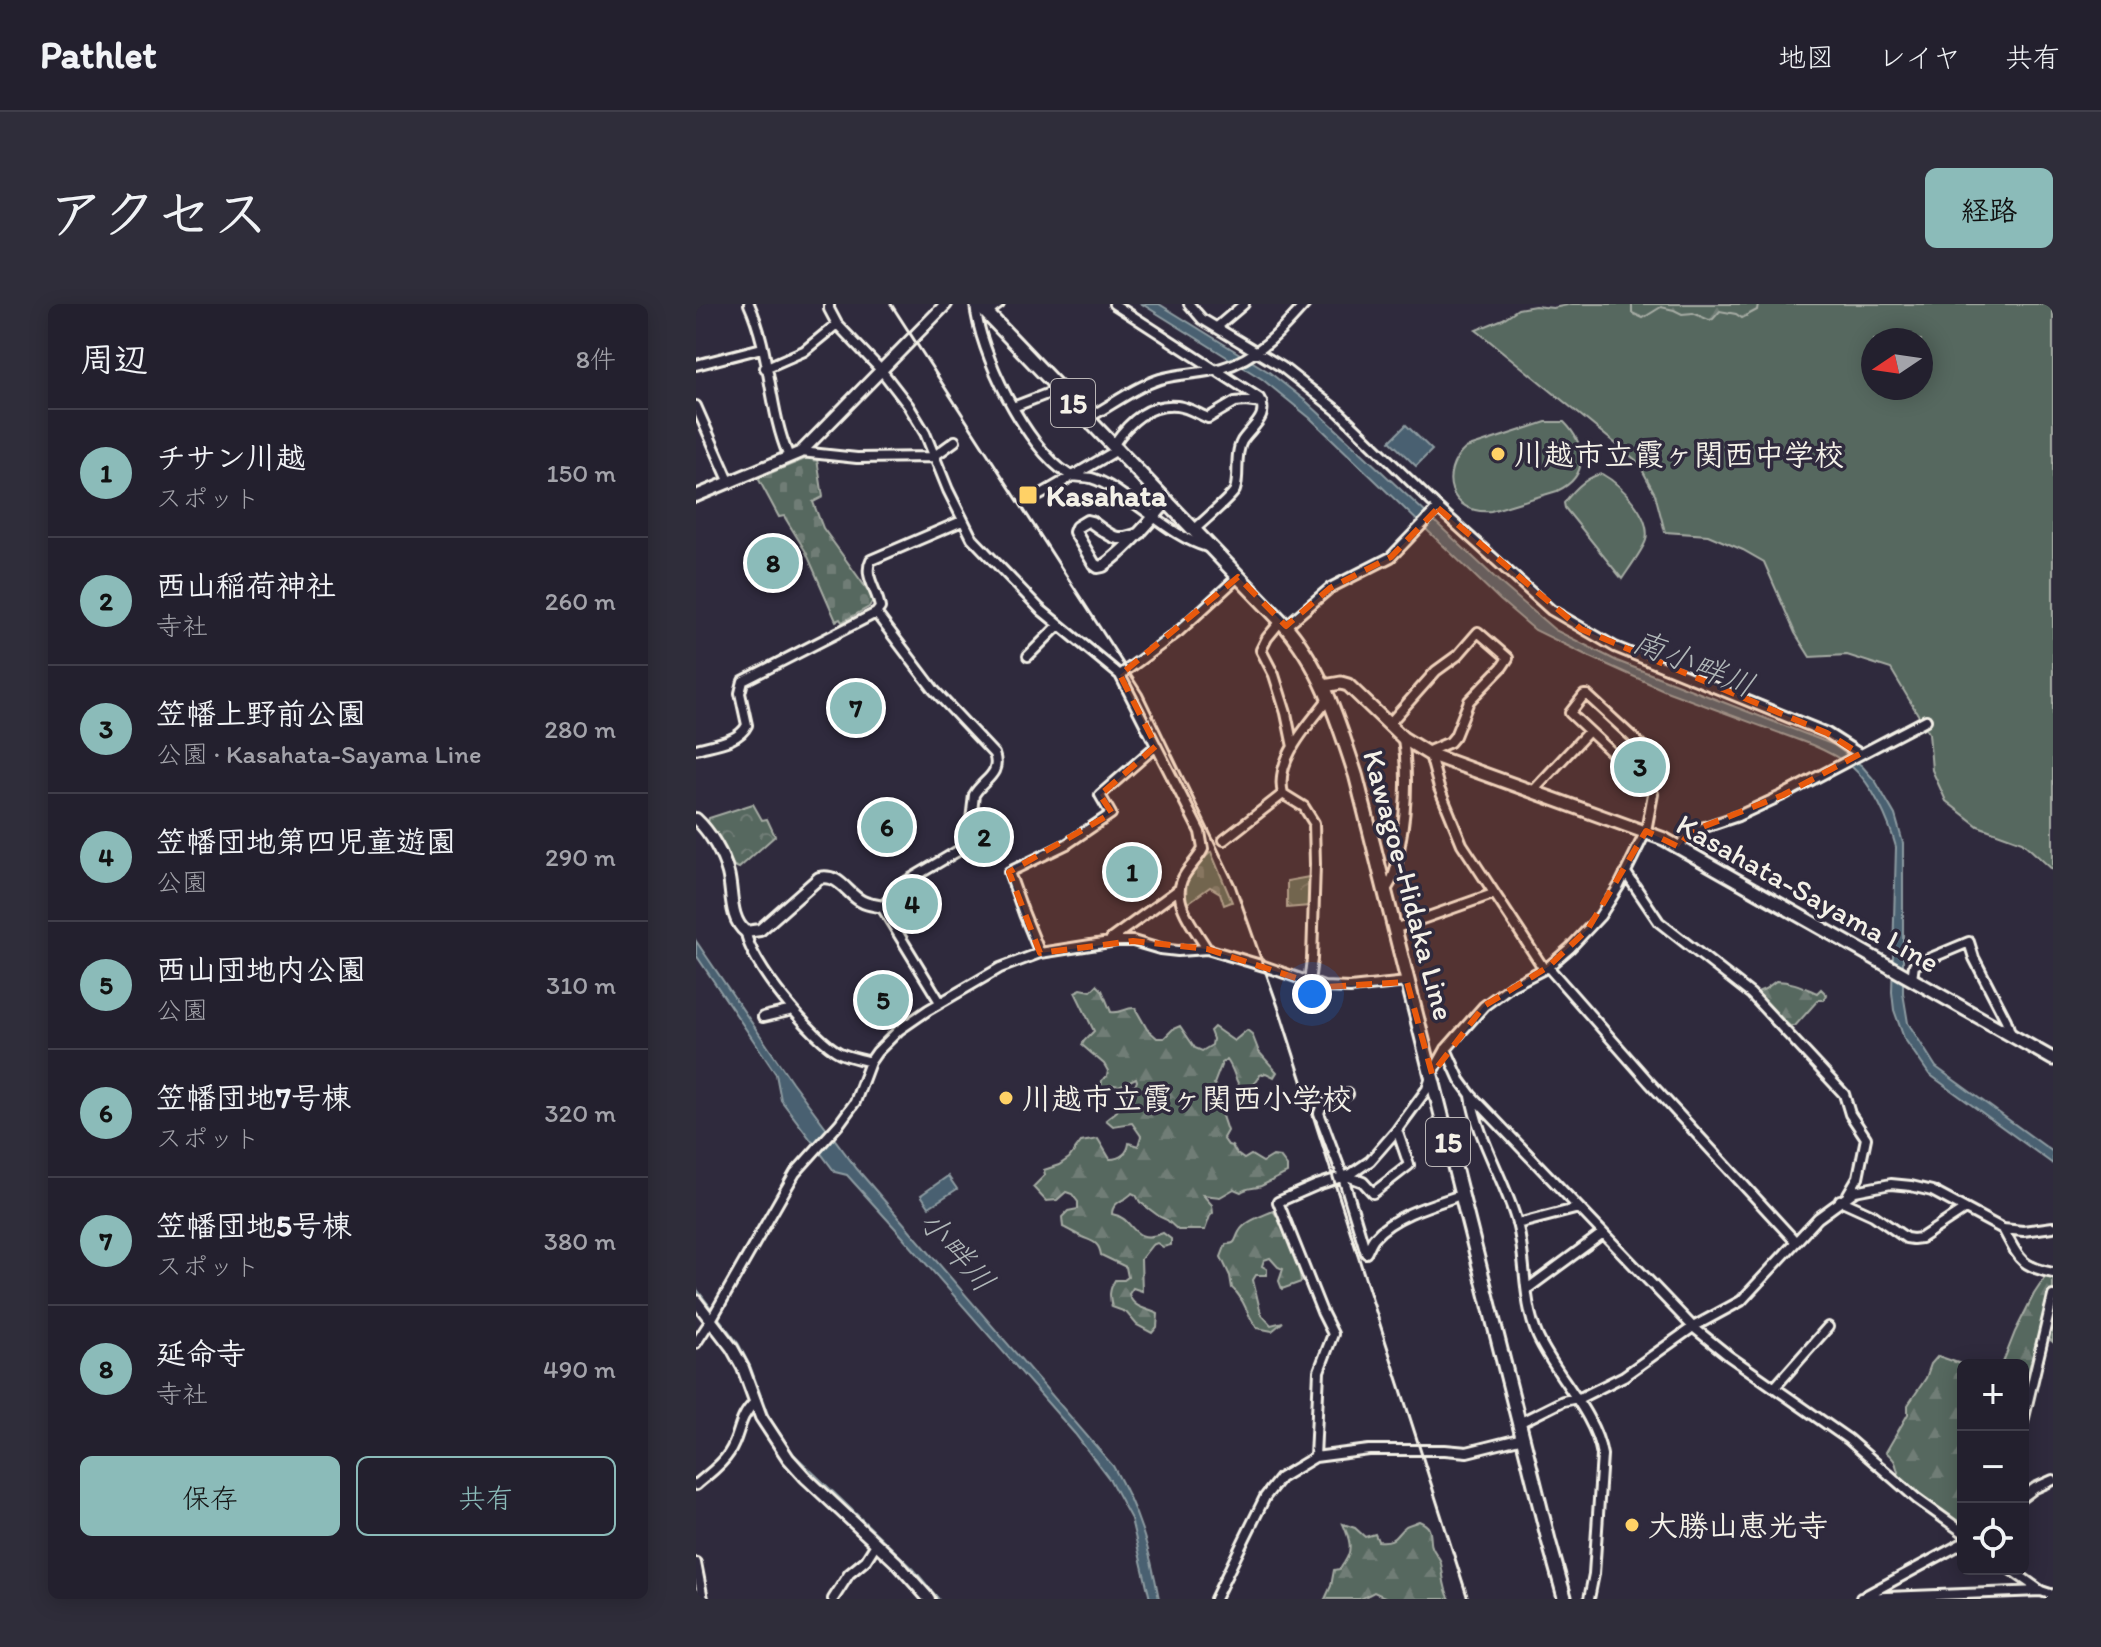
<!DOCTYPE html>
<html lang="ja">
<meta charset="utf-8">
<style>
body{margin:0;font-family:Itim,"Klee One",sans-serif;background:#2f2d3a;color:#f1f3f6}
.controls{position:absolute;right:24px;bottom:24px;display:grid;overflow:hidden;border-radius:12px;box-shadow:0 4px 20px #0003}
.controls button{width:72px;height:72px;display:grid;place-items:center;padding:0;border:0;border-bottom:2px solid #403e4a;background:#23202e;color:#f1f3f6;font:40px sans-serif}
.compass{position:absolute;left:1165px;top:24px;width:72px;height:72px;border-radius:50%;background:#23202e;box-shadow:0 4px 20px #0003;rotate:257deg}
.you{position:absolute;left:616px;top:690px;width:28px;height:28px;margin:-20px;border:6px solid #fff;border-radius:50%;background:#1a73e8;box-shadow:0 0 0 12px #1a73e833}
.badge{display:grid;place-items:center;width:52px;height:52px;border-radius:50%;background:#8bbbb9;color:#111;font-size:26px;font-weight:700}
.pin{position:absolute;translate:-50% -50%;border:4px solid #fff;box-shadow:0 2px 8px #0006}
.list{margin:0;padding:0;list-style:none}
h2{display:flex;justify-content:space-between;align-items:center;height:104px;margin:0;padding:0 32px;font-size:34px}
h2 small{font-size:26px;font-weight:400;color:#a3a3aa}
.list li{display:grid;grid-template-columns:52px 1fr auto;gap:24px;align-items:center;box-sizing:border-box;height:128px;padding:0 32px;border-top:2px solid #403e4a}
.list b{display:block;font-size:30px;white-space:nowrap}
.list p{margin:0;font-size:26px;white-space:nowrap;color:#a3a3aa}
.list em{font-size:26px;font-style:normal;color:#a3a3aa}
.actions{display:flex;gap:16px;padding:24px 32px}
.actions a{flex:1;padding:18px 0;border:2px solid #8bbbb9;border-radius:12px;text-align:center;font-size:28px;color:#8bbbb9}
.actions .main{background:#8bbbb9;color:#111}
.icon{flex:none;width:44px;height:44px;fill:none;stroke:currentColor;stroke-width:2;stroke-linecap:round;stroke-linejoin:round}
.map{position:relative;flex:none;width:1357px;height:1295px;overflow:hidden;border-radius:12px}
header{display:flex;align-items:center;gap:48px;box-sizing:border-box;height:112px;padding:0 40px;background:#23202e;border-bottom:2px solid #403e4a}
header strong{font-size:38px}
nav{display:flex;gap:44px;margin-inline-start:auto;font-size:28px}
.intro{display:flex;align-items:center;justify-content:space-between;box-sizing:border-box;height:192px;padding:0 48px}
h1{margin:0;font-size:56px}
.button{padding:20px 36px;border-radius:12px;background:#8bbbb9;color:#111;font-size:28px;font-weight:700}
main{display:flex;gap:48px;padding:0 48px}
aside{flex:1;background:#23202e;border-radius:12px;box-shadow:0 4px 20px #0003}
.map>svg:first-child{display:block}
</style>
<header>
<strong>Pathlet</strong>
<nav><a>地図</a><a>レイヤ</a><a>共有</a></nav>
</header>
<div class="intro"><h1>アクセス</h1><a class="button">経路</a></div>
<main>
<aside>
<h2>周辺<small>8件</small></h2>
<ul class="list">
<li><span class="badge">1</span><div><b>チサン川越</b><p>スポット</p></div><em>150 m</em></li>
<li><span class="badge">2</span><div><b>西山稲荷神社</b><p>寺社</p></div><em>260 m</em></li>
<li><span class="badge">3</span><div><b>笠幡上野前公園</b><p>公園 · Kasahata-Sayama Line</p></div><em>280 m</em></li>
<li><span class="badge">4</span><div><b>笠幡団地第四児童遊園</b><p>公園</p></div><em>290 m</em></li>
<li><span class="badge">5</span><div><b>西山団地内公園</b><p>公園</p></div><em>310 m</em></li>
<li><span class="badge">6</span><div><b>笠幡団地7号棟</b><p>スポット</p></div><em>320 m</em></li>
<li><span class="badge">7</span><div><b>笠幡団地5号棟</b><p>スポット</p></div><em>380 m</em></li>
<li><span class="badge">8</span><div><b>延命寺</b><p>寺社</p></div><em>490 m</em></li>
</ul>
<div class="actions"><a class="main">保存</a><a>共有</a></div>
</aside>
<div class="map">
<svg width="1357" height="1295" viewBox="0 0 1357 1295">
<defs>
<pattern id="forest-firs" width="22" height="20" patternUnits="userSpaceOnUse" patternTransform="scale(2)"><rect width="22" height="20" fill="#57675f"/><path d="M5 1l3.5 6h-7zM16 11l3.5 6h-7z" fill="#707d76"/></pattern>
<pattern id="cemetery-stones" width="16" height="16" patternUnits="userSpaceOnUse" patternTransform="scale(2)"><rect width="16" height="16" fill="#57675f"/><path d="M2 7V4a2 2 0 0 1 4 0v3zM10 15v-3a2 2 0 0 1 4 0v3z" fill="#707d76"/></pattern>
<pattern id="park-crowns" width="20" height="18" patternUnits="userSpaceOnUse" patternTransform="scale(2)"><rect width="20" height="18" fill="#57675f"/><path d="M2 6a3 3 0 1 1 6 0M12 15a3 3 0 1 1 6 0" fill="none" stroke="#707d76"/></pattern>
</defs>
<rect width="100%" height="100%" fill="#2f2a3d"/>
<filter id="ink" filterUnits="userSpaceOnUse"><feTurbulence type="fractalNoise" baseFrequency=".0125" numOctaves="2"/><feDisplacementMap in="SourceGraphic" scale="16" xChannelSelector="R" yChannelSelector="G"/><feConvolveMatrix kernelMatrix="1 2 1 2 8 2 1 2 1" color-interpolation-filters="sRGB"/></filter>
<g filter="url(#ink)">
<path fill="#57675f" stroke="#a6aca4" stroke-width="2" fill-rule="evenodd" d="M876,0h481v566l-31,-28 -44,-16 -32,-25 -14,-31 -3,-37 -38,-64 -44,-14 -37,2 -15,-24 -31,-71 -21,-12 -35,-15 -43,-3 -10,-38 -17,-32 -162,-132 27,-11 15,-10 17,-3 18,2zM1177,36h48v48h-48z
M850,118h18c22,22 26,54 -7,69l-66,20c-41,4 -54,-38 -25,-63z
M906,170c18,10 50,42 44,66 -2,8 -18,30 -24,39l-57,-71 -1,-5c9,-12 23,-27 38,-29z"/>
<path fill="url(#forest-firs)" stroke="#a6aca4" stroke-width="2" d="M936,0h126l-1,6 -15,8 -6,-4 -16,-3 -7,8 -4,1 -16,-7 -11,1 -8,-4 -13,-3 -18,11 -11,-5z
M1080,677c16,0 27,6 41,12l4,-4 6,6 -3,5h-6l-23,26h-5l-9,-8h-3l-23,-25 10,-4z
M401,681l5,5 9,22c10,2 15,-5 24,-4l12,21 10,9h7l9,-9 7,-3 15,22 7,3 10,-6 1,-6 -3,-8 4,-4 20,14 13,-11 5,4 7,18 18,20 -3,5 -8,-4 -6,2c-3,9 -9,12 -19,13 -5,-5 -7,-19 -14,-28l-5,3 -8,21 11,14 -4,15 6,18 -4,7 5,7 4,1 5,8 7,5 7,-4 12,7 10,-6 7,1 7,9v7c-8,4 -18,9 -26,13 -8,3 -13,1 -20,6l-7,-3 -14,8 -17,-2 9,10 1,8 -3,3 -5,14h-27l-11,-10 -7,-3 -20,-15 -4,-7 -4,-2c-6,8 -20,8 -20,21 24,4 18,32 51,19l8,6v6l-8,2 -6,-4 -5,2 -11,14 1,32 -9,-3 -4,6c4,14 16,14 29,20l-1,13 -5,6 -15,-8 -11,-13 -14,-5c-3,-11 -3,-17 3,-27h9l4,-3 -2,-10 -25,-12c-2,-13 -8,-13 -19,-18 -6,-3 -13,-7 -19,-10l-1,-10 6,-6 10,-2v-7l-6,-8 -6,-2 -9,8 -11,1 -13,-14 12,-12 -1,-5 15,-5 10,-7 12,-16 17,-3 12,20c10,0 18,-6 19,-16l9,3 3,-10 -9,-13 -19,3 -7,-6 11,-9 13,-24 5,-1 2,-5 -1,-3 -17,8 -5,-1 -10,4 -3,-3 1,-6 5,-4 1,-5 -4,-7 -22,-19 2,-4 10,-10 -19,-39 6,-3 10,2z
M577,907c8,8 28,59 28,71l-19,7 -3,-8 4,-12 -5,-2 -8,-9 -6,2 -2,6 5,3v6h-11l-3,5 8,34 10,11 12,-3 -11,9 -15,-3c-10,-12 -13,-31 -25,-40l-2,-12 -9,-19 5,-13c11,0 8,-3 13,-12 6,-11 23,-16 34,-21z
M1350,972l7,2v64l-6,-5 -24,71v-43h-21l13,-33 19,-38z
M1242,1052l26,9 -1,165c-13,-10 -55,-38 -62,-50 -7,-14 -1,-16 -15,-28l22,-38v-9l18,-27 5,-14z
M723,1217c12,5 11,10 12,21 0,7 6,12 9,18 4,12 2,27 10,39h-61l-15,-7 -13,7h-36l6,-13 3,-16c10,-2 4,1 10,-7 10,-14 5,-25 -1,-39l12,4 10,9 10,-3 3,7c19,2 16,-6 28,-15 4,-2 9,-3 13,-5z"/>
<path fill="url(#cemetery-stones)" stroke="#a6aca4" stroke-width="2" d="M114,153l7,2 6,38 -10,5 10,26 51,71 -5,8 -27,15 -2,-3 -4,2 -30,-69 -22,-36 -5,1 -21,-39z
M515,548l21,50 -8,3 -4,-12 -10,-6 -25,18c-8,-24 10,-38 26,-53z"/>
<path fill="url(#park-crowns)" stroke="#a6aca4" stroke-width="2" d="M57,500l9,16 5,-1 8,17 -36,32 -5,-2 -26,-44 1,-4z
M613,573v29l-22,2v-27z
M219,583l12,22 -25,16 -6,-15z
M189,675h4l2,19 4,11 -29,15 -6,-17 15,-5 -5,-19z"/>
<path fill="#496171" stroke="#8d9ba1" stroke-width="2" d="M446,0h17l110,68 38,30 197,184 51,44 62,31 217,84 28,21 14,16 19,33 8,28v150l5,30 28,44 117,85v12l-124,-90 -25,-36 -10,-28 -2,-18 4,-145c-7,-26 -23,-62 -44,-80 -12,-9 -26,-16 -40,-22l-146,-54 -80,-36 -51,-25 -35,-30 -190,-182 -48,-39z
M710,121l26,25 -16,16 -26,-25z
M0,637l96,141 65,87 256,297c25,44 37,83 46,133h-9l-19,-80 -21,-39 -35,-46 -181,-207 -47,-52 -12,-3 -54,-72 -5,-26 -80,-119z
M252,872l9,13 -28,18 -8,-12z"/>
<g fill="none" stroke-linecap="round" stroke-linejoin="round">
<path stroke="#8d9ba1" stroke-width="3" d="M0,985l42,55 12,23 18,49 24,37 121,116 25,30"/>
<defs>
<path id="minor" d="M53,0c22,48 19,105 40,153
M133,0v5l8,15 44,46 27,35 17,28 23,57 24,48 68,71 80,66 80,157 3,17c-5,11 -16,19 -21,31 -10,23 14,50 25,69
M279,0c4,48 51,144 93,170 7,4 15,2 23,4 12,3 23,11 33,18 27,17 52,42 83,51
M418,0l145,94c11,19 -7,28 -17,43 -8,14 -2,35 -7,49 -4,8 -33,32 -41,40
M493,0l13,15 80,48 57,45 99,96 113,102 64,37 212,86 33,21
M291,9l12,-9
M521,23l27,-23
M0,61l66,-17
M69,64l39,-17 33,-27
M0,102l34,77
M317,103l47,-18
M392,114c24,-13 47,-31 72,-39 20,-6 42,-5 62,-11 36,-10 59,-37 83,-64
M418,140c14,-21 35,-41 63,-38 11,1 21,8 31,12l27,-16 10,-1 17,2
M105,148l56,6 76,-1 22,-16
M344,191l79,-46
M180,309l58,77 60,64c8,21 -12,26 -20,41l-6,50 -61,36 -25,26 58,95
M585,317l-14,17 -6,12 13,25 12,38 7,34
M590,322l44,-38 61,-31 47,-49
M332,352l31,-31
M424,371l58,-43 60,-55
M693,420l47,-53 22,-16 20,-23 30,26 -6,9 -33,34 -14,35 -5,6 -21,9 10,37 23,56 82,125
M0,445c17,-5 43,-7 51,-24l-7,-32 3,-12 133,-68 4,-5c-2,-17 -17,-32 -9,-48l91,-39
M837,487l56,-60
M528,536l59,-46
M983,543l11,-15 48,-16 45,-21 143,-75
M930,569l33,49 92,72 93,100 6,20 16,24 -8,39 -10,17
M689,587c11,-14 12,-30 15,-47 7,-36 8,-70 3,-106
M698,625l99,-35
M50,628c2,29 68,109 94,121 9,4 20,6 30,9
M415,635l67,-49
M344,649l-16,-39 -15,-42 58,-28 44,-30 -11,-19 56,-49
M852,663l101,115 147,160
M1216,675l2,-14 55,-23 5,16 32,62 5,15
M613,679l3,-24 3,-95 -1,-41 -10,-16 -21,-13c-9,-35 26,-69 46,-96
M67,713l30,-7
M750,745l14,31 11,15 222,232 36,29 119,83 69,60 46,33
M652,790l-26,11 -3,8 24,64 23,76c3,-5 5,-12 9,-16 19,-22 59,-33 86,-42
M775,792c7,44 34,84 46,127 10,37 5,78 21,114 18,39 57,76 64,118l-8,119 -5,25
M651,872l16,6 10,11 36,-28 -12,-35
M1144,896l33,15 33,23 7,1 8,-1 44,-29
M821,920l62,-16
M1307,925c16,29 16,37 50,44
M831,985l76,-56
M0,1039l15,-23 84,-147 44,-49 16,-22 15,-40 7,-10 22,-22 29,-20 72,-42 40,-15 76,-12h17l27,8 18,2 29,-2 57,17 60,21 26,1 57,-6
M1079,1083l53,-60
M1327,1118l30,-126
M823,1119l44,-22 19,-4 42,-21 69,-49 48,-26 77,-83 37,-27 36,-7 20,2 21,5 71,38 20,2 30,-4
M619,1153l4,-86 14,-37 -11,-22 -44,-110 39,-17 34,-11 19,-13 27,-31 30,-41 5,-15 14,-25 38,-43 27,-20 37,-19 22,-19 30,-32 19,-30 27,-55 7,-37 -2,-5 -81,-76 14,-18h3l55,51 1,4 -16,16
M0,1181c11,-10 25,-19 33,-32 12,-18 8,-34 26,-51
M1327,1193l12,-9 18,-8
M0,1259l7,36
M1314,1265l31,22 12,4
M1169,1292l98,-53
M1165,1294l180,-7
M137,1295l16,-25 17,-14 10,-16
M519,1295l50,-102 15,-19 35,-21 54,-7h76l22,2 56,-14"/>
<path id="tertiary" d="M0,192l105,-44 145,-148
M444,229c-25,11 -28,3 -49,-11l-4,-1 -10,6 -2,5 19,32 4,3 5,-1c25,-18 44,-42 65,-65
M0,515c14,13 27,35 32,54 5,19 1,46 18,59l14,-2 59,-52c21,-5 28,17 44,24 6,3 13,3 19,5
M0,997l36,47 11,20 18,49 27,41 17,19 92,86 32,36"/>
<path id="secondary" d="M628,382l17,-3 7,2 55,53 26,16 235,85 389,220"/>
<path id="primary" d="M282,0l303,317c40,44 57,99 75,155l193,766 16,57"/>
</defs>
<use href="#minor" stroke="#f4f1e8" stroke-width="14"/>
<use href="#tertiary" stroke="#f4f1e8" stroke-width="16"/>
<use href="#secondary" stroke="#f4f1e8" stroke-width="17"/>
<use href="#primary" stroke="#f4f1e8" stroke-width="18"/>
<use href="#minor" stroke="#2f2a3d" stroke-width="8"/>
<use href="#tertiary" stroke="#2f2a3d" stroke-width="10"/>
<use href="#secondary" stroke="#2f2a3d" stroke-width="11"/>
<use href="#primary" stroke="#2f2a3d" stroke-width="12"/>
<path stroke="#f4f1e8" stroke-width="3" d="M195,0l251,389 93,192 46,130 187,584"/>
</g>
</g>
<path fill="#e8590c" fill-opacity="0.2" stroke="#e8590c" stroke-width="6" stroke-dasharray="16 10" stroke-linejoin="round" d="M742,204l143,121 246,104 33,21 -77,41 -93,37 -11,15 -33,-16 -58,98 -40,38 -64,39 -52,68 -25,-92 -83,5 -117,-38 -74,-8 -93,12 -31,-81 103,-59 -12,-18 56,-49 -36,-71 118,-98 48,49 44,-38 61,-31z"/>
<g fill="#ffd166" stroke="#2f2a3d" stroke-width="3">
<circle cx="802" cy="150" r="8"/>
<rect x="322" y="181" width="20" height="20" rx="4"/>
<circle cx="310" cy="794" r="8"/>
<circle cx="936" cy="1221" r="8"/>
</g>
<g text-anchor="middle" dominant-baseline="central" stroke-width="7" stroke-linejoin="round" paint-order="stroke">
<g fill="#2f2a3d" stroke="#b9b5b5" stroke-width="2">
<rect x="355" y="75" width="44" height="48" rx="6"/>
<rect x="730" y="814" width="44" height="48" rx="6"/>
</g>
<g font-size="28" font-weight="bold" fill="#f4f1e8">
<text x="377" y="99">15</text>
<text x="752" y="838">15</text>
</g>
<g font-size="30" font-weight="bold" fill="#f4f1e8" stroke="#2f2a3d" text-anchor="start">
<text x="818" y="150">川越市立霞ヶ関西中学校</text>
<text x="350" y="191">Kasahata</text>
<text x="326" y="794">川越市立霞ヶ関西小学校</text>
<text x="952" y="1221">大勝山恵光寺</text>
</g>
<g font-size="30" fill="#f4f1e8" stroke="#2f2a3d">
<text transform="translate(713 581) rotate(75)">Kawagoe-Hidaka Line</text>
<text transform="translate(1112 589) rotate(29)">Kasahata-Sayama Line</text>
</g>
<g font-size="32" font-style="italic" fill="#b0b7b8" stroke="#2f2a3d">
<text transform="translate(998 359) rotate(22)">南小畔川</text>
<text transform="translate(261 947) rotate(49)">小畔川</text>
</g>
</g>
</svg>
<div class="controls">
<button>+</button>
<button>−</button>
<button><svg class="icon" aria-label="locate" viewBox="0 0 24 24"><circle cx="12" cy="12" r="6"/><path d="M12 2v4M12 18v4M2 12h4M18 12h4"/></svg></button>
</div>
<svg class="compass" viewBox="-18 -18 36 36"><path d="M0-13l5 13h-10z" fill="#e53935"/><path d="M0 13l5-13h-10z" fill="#a3a3aa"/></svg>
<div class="you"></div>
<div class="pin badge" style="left:436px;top:568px">1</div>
<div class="pin badge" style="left:288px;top:533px">2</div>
<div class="pin badge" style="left:944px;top:463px">3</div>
<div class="pin badge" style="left:216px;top:600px">4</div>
<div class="pin badge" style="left:187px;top:696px">5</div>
<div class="pin badge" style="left:191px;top:523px">6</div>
<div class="pin badge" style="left:160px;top:404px">7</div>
<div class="pin badge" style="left:77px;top:259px">8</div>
</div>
</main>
